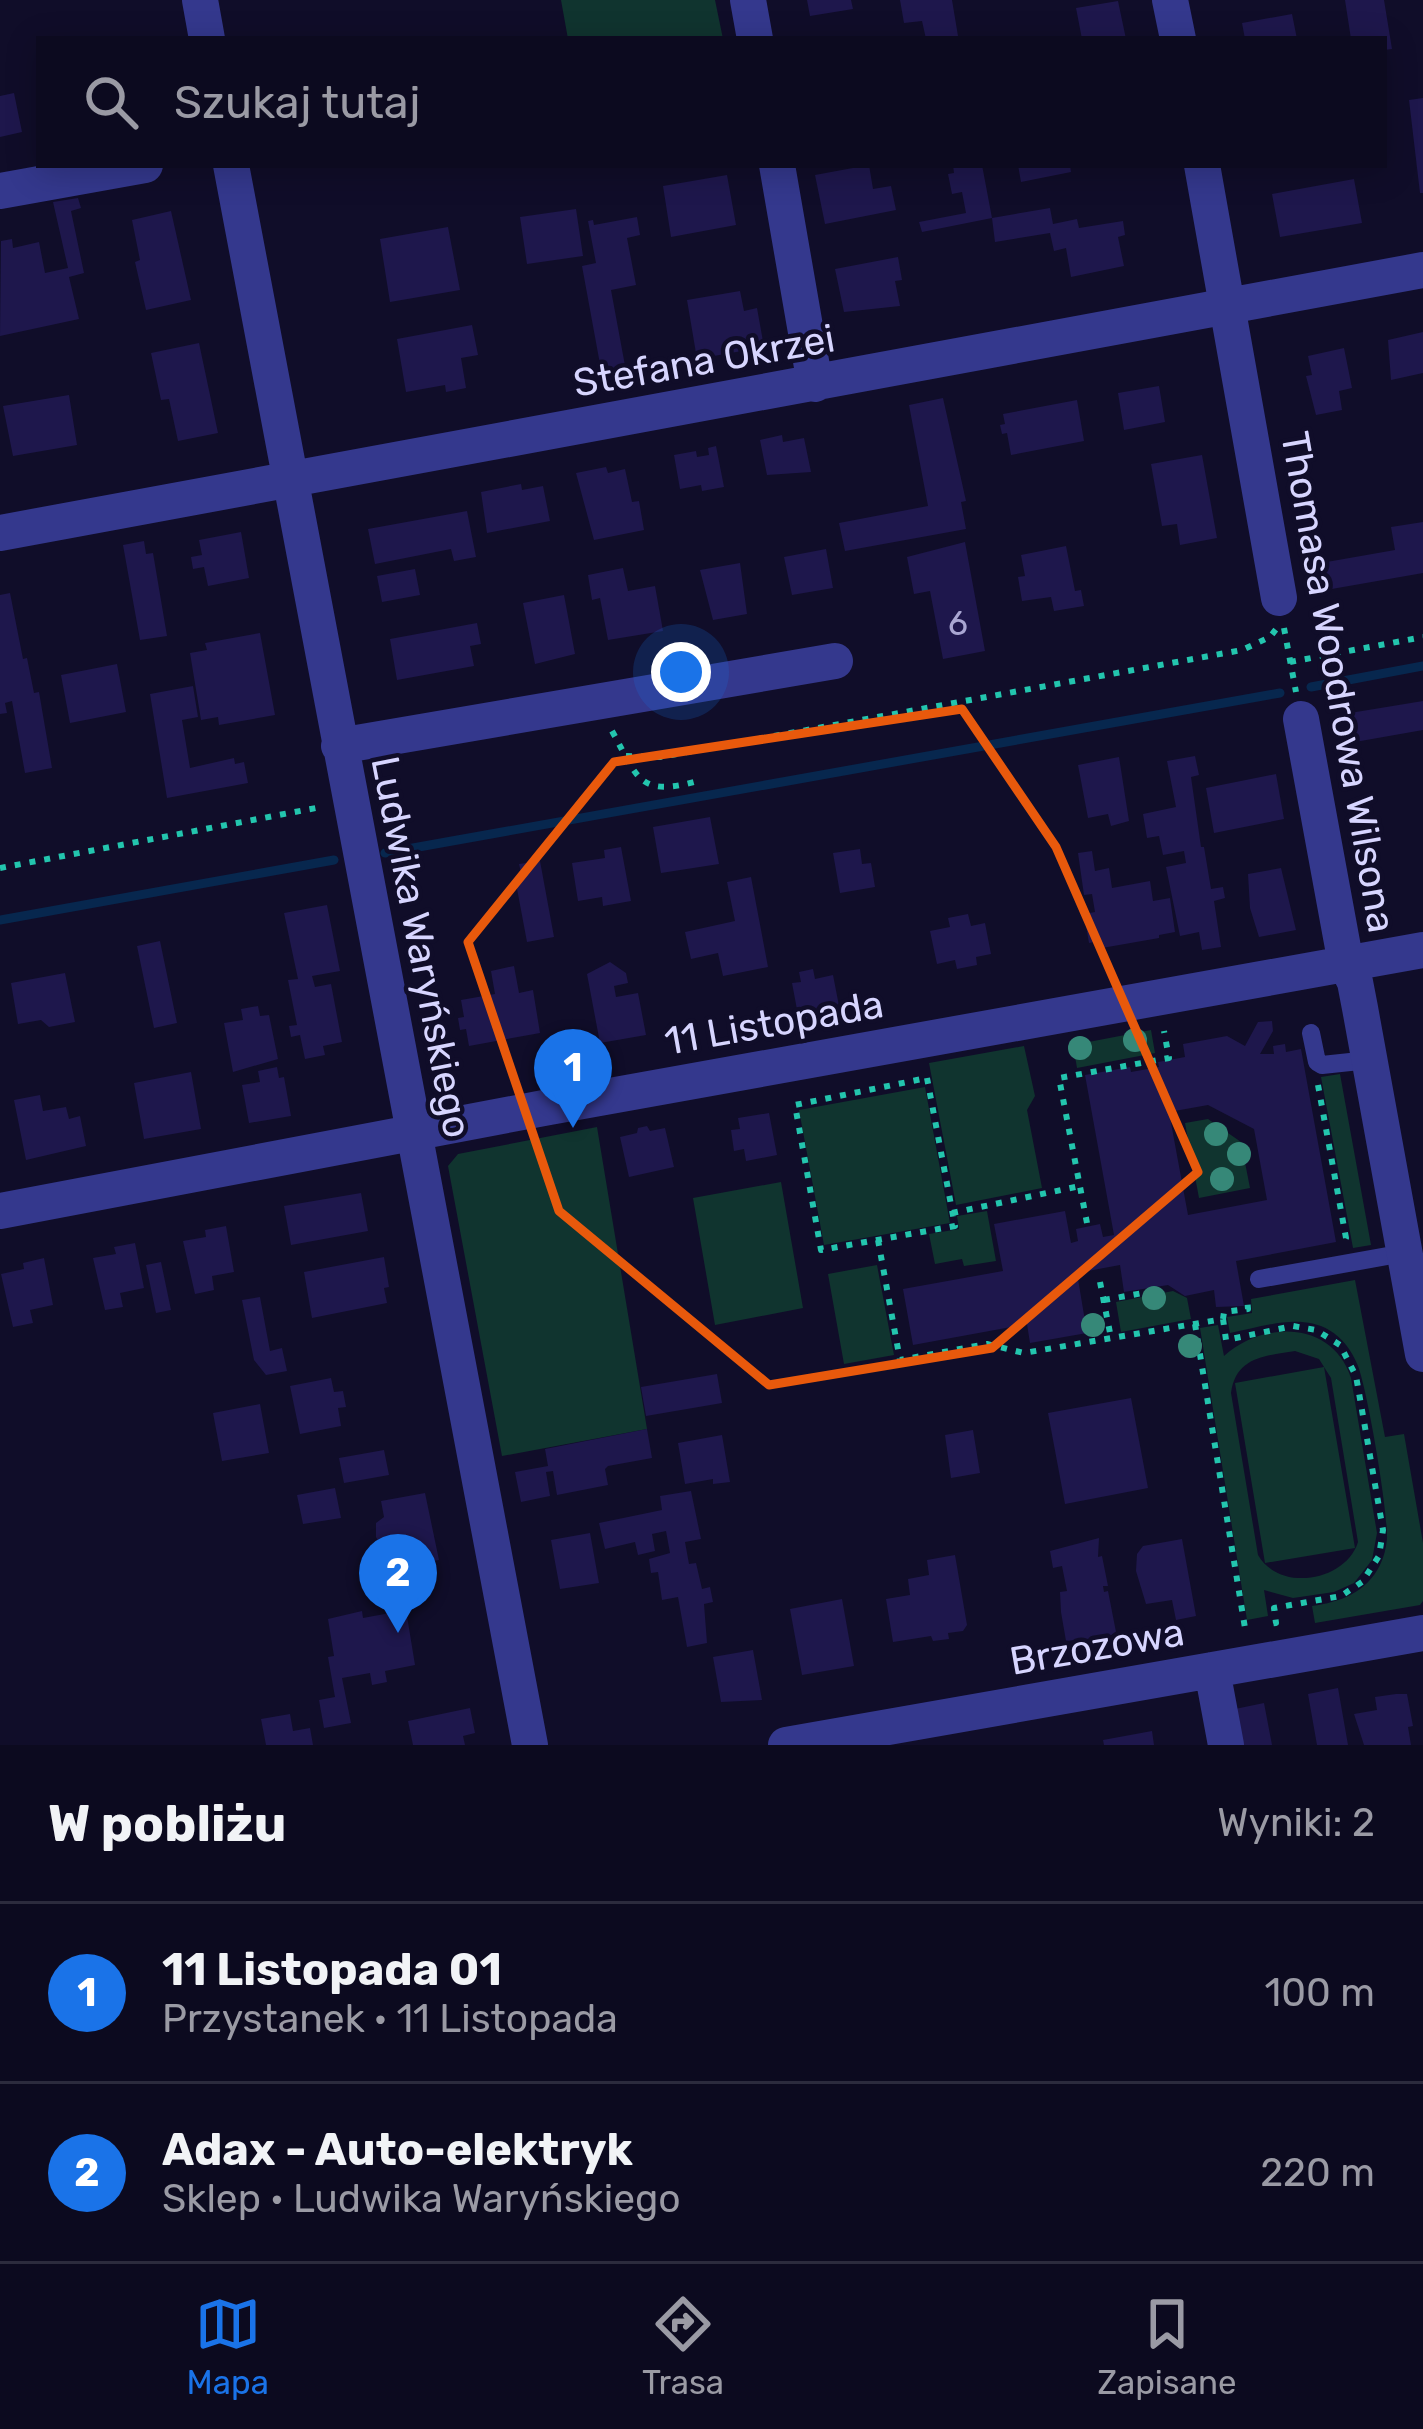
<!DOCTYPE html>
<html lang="pl">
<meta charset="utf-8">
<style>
body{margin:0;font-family:Rubik,sans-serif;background:#151328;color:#f1f3f6}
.you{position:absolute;left:681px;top:672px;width:42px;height:42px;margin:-30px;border:9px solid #fff;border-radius:50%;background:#1a73e8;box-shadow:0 0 0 18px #1a73e833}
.badge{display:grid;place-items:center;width:78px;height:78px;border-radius:50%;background:#1a73e8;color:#fff;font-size:39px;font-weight:700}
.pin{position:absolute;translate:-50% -99px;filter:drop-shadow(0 3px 6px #0008)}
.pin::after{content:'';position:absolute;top:63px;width:42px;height:36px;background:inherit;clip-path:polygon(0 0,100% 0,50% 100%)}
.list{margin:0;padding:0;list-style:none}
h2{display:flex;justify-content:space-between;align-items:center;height:156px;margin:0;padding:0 48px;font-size:51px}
h2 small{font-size:39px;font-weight:400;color:#9a9aa4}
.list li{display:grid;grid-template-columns:78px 1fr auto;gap:36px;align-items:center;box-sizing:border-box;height:180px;padding:0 48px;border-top:3px solid #2c2b3d}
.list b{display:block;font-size:45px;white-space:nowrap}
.list p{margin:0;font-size:39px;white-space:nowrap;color:#9a9aa4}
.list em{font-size:39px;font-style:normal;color:#9a9aa4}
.icon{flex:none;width:66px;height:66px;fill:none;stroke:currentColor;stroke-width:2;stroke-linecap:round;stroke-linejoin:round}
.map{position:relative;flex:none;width:1423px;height:1745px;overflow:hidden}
.search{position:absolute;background:#0c0a1f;box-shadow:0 6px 30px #0003;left:36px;right:36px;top:36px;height:132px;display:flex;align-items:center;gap:30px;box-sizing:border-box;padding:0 42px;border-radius:0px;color:#9a9aa4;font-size:45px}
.sheet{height:516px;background:#0c0a1f}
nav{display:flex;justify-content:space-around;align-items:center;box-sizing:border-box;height:168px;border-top:3px solid #2c2b3d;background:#0c0a1f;font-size:33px;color:#9a9aa4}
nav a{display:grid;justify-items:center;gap:6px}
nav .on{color:#1a73e8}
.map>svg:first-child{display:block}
</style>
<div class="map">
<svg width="1423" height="1745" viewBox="0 0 1423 1745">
<rect width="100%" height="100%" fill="#100d29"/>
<path fill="#10342f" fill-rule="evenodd" d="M561,0h154l8,39h-155z
M1151,1030l4,23 -78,15 -4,-23z
M1024,1046l11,50 -8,14 15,78 -86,17 -27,-142z
M1340,1074l31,171 -18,3 -32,-171z
M925,1087l25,136 -126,22 -25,-135z
M1208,1119l33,23 9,46 -51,10 -14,-75z
M597,1127l50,302 -145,27 -54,-290 10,-12z
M781,1182l22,126 -88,17 -22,-127z
M987,1211l9,50 -32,5 -2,-7 -27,5 -6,-30 30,-5 -2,-13z
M877,1265l17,90 -50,9 -16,-90z
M1355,1280l30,157 19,-3 19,109v58l-3,4 -105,18 -3,-17c28,-4 54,-13 68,-41 4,-8 6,-17 7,-26 1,-29 -19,-146 -29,-173 -6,-15 -15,-28 -29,-36 -30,-17 -67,-3 -99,3l-3,-16 25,-4 -1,-14z
M1173,1291l14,7 4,21 -70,13 -5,-30z
M1218,1325l6,31c40,-36 109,-35 127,22l26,155 -5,27 -18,23 -20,9 -41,6 -29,-8 4,26 -21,4 -47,-292zM1295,1351l24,8 12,19 27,164c-12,39 -78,51 -100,13l-27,-162c5,-36 33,-37 64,-42z
M1324,1367l31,181 -90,15 -30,-180z"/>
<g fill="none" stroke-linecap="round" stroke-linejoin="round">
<path stroke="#07274e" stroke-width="9" d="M1311,687l112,-21
M385,853l895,-160
M0,920l334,-60"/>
</g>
<path fill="#1e174c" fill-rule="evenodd" d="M807,0h44l2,9 -43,7z
M900,0h52l6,36 -32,3 -4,-18 -18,2z
M1345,0h39l8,49 -8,1v-11h-33z
M1118,1l8,38h-44l-6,-31z
M1292,14l5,25h-52l-3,-16z
M14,93l8,39 -22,5v-41z
M1423,98v95h-3l-11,-93z
M869,165l4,24 18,-3 5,24 -71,14 -10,-49z
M953,165h29l10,53 -70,14 -3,-10 47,-9 -4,-21 -10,2 -4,-20 6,-1z
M1018,165h52l1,7 -50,10z
M727,175l9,50 -65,12 -8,-51z
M1354,179l8,44 -82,14 -8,-43z
M78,198l3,10 -10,3 13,62 -15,4 10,42 -79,17 1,-95 11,-2 1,9 26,-6 6,31 23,-5 -15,-66z
M1050,208l3,16 24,-5 2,9 44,-7 2,14 -7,2 6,29 -53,11 -5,-29 -12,3 -4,-18 -55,9 -3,-24z
M576,209l7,47 -56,8 -7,-47z
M171,211l20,89 -45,10 -11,-48 5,-2 -8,-40z
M637,217l3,18 -13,3 9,47 -25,5 15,81 -7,1 2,11 -11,2 -2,-11 -6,1 -20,-109 14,-3 -8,-42 5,-1 1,5z
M448,227l12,63 -70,12 -10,-63z
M898,257l4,23 -7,1 5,25 -56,6 -9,-43z
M740,291l4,20 13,-3 7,39 -67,12 -10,-59z
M472,325l6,30 -17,3 5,30 -20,4 -1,-7 -39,7 -9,-53z
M1423,332v41l-32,7 -3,-40z
M199,343l19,90 -40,8 -9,-42 -8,1 -10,-47z
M1344,348l8,40 -13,3 3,19 -26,5 -10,-39 6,-1 -4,-19z
M1159,386l6,36 -41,8 -6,-37z
M69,395l8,50 -64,11 -10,-50z
M943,398l23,103 -5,1 5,27 -121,22 -6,-28 89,-17 -19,-101z
M1077,400l7,41 -73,14 -4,-22 -5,1 -2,-9 5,-1 -2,-10z
M782,435l1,7 21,-4 7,34 -44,3 -7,-35z
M716,446l8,41 -22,4 -1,-6 -21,4 -6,-34 22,-4 1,6 12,-2 -1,-7z
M1202,455l15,83 -37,7 -3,-21 -15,2 -11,-62z
M606,467l2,6 17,-4 7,33 7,-1 5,29 -50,10 -18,-67z
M521,484l1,6 21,-4 7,35 -63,12 -6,-41z
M467,511l9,46 -22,4 -3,-12 -76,15 -7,-35z
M1423,522v51l-97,17 -5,-27 74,-13 -4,-23z
M241,532l8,46 -41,8 -4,-19 -11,2 -2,-12 11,-2 -3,-15z
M144,541l2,13 7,-1 14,83 -27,4 -17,-95z
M965,542l20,109 -42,8 -13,-68 -16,3 -7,-37z
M1066,546l9,45 6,-1 3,16 -30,5 -3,-14 -29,4 -4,-24 7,-1 -4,-21z
M826,549l7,39 -41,7 -8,-38z
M740,563l7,51 -34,6 -13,-50z
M623,568l5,23 27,-5 8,45 -55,9 -8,-42 -8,2 -4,-25z
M415,569l5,26 -38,7 -5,-26z
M10,593l13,66 4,-1 7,35 5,-1 13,76 -27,5 -13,-72 -7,2 2,10 -7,1v-119z
M564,595l11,59 -40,10 -12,-61z
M477,623l4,21 -11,2 4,20 -77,14 -7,-41z
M260,633l15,82 -56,10 -1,-8 -17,3 -11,-67 17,-3 -2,-7z
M117,664l9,48 -56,11 -9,-48z
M193,686l5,31 -16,3 8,48 44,-10 1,6 9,-2 4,21 -81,15 -17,-104z
M1423,701v29l-68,12 -5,-29z
M1195,756l4,19 -8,2 10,70h3l7,42 12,-2 2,11 -11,3 7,46 -19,3 -3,-18 -19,4 -14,-69 20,-4 -2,-12 -21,4 -4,-19 -12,2 -4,-24 33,-7 -9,-46z
M1119,757l10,64 -18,5 -3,-12 -20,4 -10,-53z
M1276,774l8,45 -70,14 -8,-45z
M710,817l9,47 -58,9 -8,-46z
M621,847l10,54 -28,5 -1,-9 -24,4 -6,-38 33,-5 -1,-8z
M860,849l2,15 9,-1 4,24 -35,6 -7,-40z
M1092,851l3,20 14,-3 3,20 38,-7 3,20 17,-3 5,34 -16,3v3l-57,10 -2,-7 -11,2 -5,-29 11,-2 -3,-18 -8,1 -6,-42z
M540,861l14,76 -27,5 -12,-64 7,-1 -3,-13z
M1281,868l15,62 -37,7 -9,-29 -2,-34z
M751,877l17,90 -45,9 -5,-23 -27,6 -6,-27 50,-11 -8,-39z
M327,905l13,66 -28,5 3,11 16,-3 11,58 -19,4 2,9 -20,4 -5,-24 -9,2 -2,-11 8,-1 -9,-45 10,-1 -14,-66z
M968,914l3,12 14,-3 6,31 -15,3 1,8 -20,4 -2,-9 -18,4 -7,-33 20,-4 -2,-9z
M160,941l17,82 -23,5 -17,-82z
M610,962l16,11 2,10 -14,3 2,11 22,-4 8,42 -46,8 -13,-69z
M514,966l5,27 14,-3 7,43 -71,13 -3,-17 -6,1 -2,-12 6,-1 -3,-17 34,-6 -4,-23z
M813,969l2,10 18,-4 7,36 -41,9 -7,-37 9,-1 -2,-10z
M65,973l10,49 -26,5 -8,-7 -23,4 -7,-41z
M258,1006l2,10 9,-1 9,44 -45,13 -9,-49 19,-3 -2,-11z
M1272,1021l1,10 -13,23h14l-1,-8 12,-2 1,8 15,-3 35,193 -100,19 8,45 -28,1 -2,-17 -29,6 -17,-11 -44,7 -4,-27 -43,8 10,60 -57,10 -3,-19 -114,21 -10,-56 100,-18 -9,-47 71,-13 6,32 7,-2 -2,-12 24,-5 3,13 11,-2 -29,-160 45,-8 1,5 28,-5 -1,-5 27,-5 -2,-13 44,-8 18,10 13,-24zM1208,1105l46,24 13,71 -79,15 -19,-103z
M277,1067l2,11 5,-1 7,39 -42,7 -7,-38 18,-3 -2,-11z
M191,1072l10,57 -57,10 -10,-56z
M40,1095l3,16 23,-4 3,12 11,-3 6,30 -60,14 -12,-60z
M769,1113l8,42 -31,6 -2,-12 -10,2 -3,-21 9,-1 -2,-11z
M647,1126l3,5 15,-3 9,39 -45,10 -9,-40 17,-4 1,-5z
M361,1193l7,38 -77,14 -7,-39z
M226,1226l8,46 -22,4 2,14 -19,4 -12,-53 23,-4 -1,-7z
M135,1243l9,45 -24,5 3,14 -18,3 -12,-52 23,-4 -2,-7z
M384,1257l5,30 -5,1 3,15 -75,15 -8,-46z
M44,1258l9,47 -23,5 3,13 -20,4 -12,-53 23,-5 -1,-6z
M161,1262l10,48 -15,3 -10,-48z
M260,1297l10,54 12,-3 5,23 -21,4 -12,-15 -12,-60z
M717,1374l5,29 -76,13 -5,-29z
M331,1378l3,14 9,-1 3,16 -8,1 3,18 -41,8 -10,-48z
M1131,1398l17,90 -83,16 -17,-91z
M260,1404l9,49 -47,8 -9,-48z
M647,1429l5,29 -44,8 -3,3 3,16 -51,10 -4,-24 -7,1 4,24 -29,6 -6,-30 33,-6 -3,-17z
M973,1430l7,43 -29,5 -6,-43z
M722,1435l8,47 -17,2v-5l-28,5 -7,-41z
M384,1450l5,25 -45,8 -5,-25z
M335,1488l6,30 -38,6 -6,-29z
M691,1491l10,48 -16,3 4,22 7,-1 6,26 8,-2 3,15 -9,2 3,39 -20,4 -9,-50 -16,3 -4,-28 -7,1 -2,-14 21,-6 -4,-22 -14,3 3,17 -17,4 -3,-13 -30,7 -6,-26 63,-13 -2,-14z
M425,1493l14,67 -45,8 -3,-16 -8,-1 -7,-14v-14l8,-6 -3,-16z
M590,1533l9,50 -39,6 -9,-49z
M1099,1538l-1,19 4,-1 6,30h-5l1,6 4,-1 8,41 -8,5 -42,4 -5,-29 -1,-20 7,-1 -5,-25 -9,2 -3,-17z
M1182,1539l14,77 -20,4 -4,-20 -26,4 -10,-33 1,-17 6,-8z
M955,1555l12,70 -4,6 -15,2 1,6 -16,2 -2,-5 -38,6 -7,-43 24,-4 -2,-16 21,-4 -2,-15z
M842,1599l12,67 -52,9 -12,-66z
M406,1610l9,55 -30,6 2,11 -15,3 -2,-12 -28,5 9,45 -27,5 -5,-28 16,-3 -7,-40 6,-1 -6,-37 34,-8 1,7z
M753,1650l9,50 -41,2 -8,-45z
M1338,1688l10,57h-31l-9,-51z
M1396,1694h11l6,32 -5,1 3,18h-47l-10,-31 23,-4 -2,-13z
M1264,1703l8,42h-30l-7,-36z
M470,1708l5,25 -12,3 2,9h-52l-5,-24z
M290,1714l3,17 17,-3 3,17h-47l-5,-26z
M1152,1731l2,14h-50l-1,-5z"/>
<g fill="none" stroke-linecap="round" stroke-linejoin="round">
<path stroke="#23c5ae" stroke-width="6" stroke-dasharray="6 9" stroke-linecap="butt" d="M1284,628l12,64
M1290,662l133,-25
M612,731c25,45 26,66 82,51
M626,756l34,1 582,-107 28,-13 7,-9
M0,868l321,-61
M927,1078l28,148 -134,24 -26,-145z
M1318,1085l28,153 -2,4
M952,1213l128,-27
M1087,1223l-28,-145 110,-20 -5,-27
M878,1240l22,120 87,-16 37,9 199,-34 1,-7 24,-3 -1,-12
M1100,1282l11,56
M1104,1300l50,-9
M1223,1319l3,21 67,-14 23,4 24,15 16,31 27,154 -4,26 -17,26 -21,14 -67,12 2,15 -7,1
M1195,1324l50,304 5,-1"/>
<path stroke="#34388d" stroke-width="18" d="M1311,1033l6,29 5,3 47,-5
M1259,1279l145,-26"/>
<path stroke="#34388d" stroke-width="36" d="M200,0l7,39
M748,0l7,39
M1170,0l8,39
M231,165l299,1580
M777,165l38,219
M1202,165l77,433
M0,191l145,-26
M0,533l1423,-263
M1301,719l45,245 9,18 5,26 63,346
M339,746l496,-85
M0,1211l549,-104 874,-157
M1212,1670l14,75
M786,1745l637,-112"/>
</g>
<g fill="#368878">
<circle cx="1135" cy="1040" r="12"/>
<circle cx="1080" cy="1048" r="12"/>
<circle cx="1216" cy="1134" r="12"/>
<circle cx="1239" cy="1154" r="12"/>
<circle cx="1222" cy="1179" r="12"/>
<circle cx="1154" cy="1298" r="12"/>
<circle cx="1093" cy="1325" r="12"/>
<circle cx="1190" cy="1346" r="12"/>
</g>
<path fill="none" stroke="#e8590c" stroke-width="9" stroke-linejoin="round" d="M962,709l94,138 142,325 -206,176 -223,37 -210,-174 -91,-269 146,-180z"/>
<g text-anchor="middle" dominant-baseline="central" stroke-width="9" stroke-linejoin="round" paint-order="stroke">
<g font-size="33" fill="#a9a6d2">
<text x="958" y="623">6</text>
</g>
<g font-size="39" fill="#d7d5ff" stroke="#100d29">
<text transform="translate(704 361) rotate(-10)">Stefana Okrzei</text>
<text transform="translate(1338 682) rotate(80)">Thomasa Woodrowa Wilsona</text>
<text transform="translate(421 947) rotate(79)">Ludwika Waryńskiego</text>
<text transform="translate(774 1023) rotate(-10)">11 Listopada</text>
<text transform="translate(1097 1647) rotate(-10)">Brzozowa</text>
</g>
</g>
</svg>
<div class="you"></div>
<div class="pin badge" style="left:573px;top:1128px">1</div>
<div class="pin badge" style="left:398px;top:1633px">2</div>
<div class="search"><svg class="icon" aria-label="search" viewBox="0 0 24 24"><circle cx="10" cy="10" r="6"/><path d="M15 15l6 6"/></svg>Szukaj tutaj</div>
</div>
<section class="sheet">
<h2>W pobliżu<small>Wyniki: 2</small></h2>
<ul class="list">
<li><span class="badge">1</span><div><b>11 Listopada 01</b><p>Przystanek · 11 Listopada</p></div><em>100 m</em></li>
<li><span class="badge">2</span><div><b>Adax - Auto-elektryk</b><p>Sklep · Ludwika Waryńskiego</p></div><em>220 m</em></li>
</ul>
</section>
<nav>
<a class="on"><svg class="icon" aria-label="map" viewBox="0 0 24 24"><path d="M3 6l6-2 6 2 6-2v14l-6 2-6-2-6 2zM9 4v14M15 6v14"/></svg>Mapa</a>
<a><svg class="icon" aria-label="directions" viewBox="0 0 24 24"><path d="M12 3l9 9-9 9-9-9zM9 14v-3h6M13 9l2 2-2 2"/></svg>Trasa</a>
<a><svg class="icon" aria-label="saved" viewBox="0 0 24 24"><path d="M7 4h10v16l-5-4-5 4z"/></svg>Zapisane</a>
</nav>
